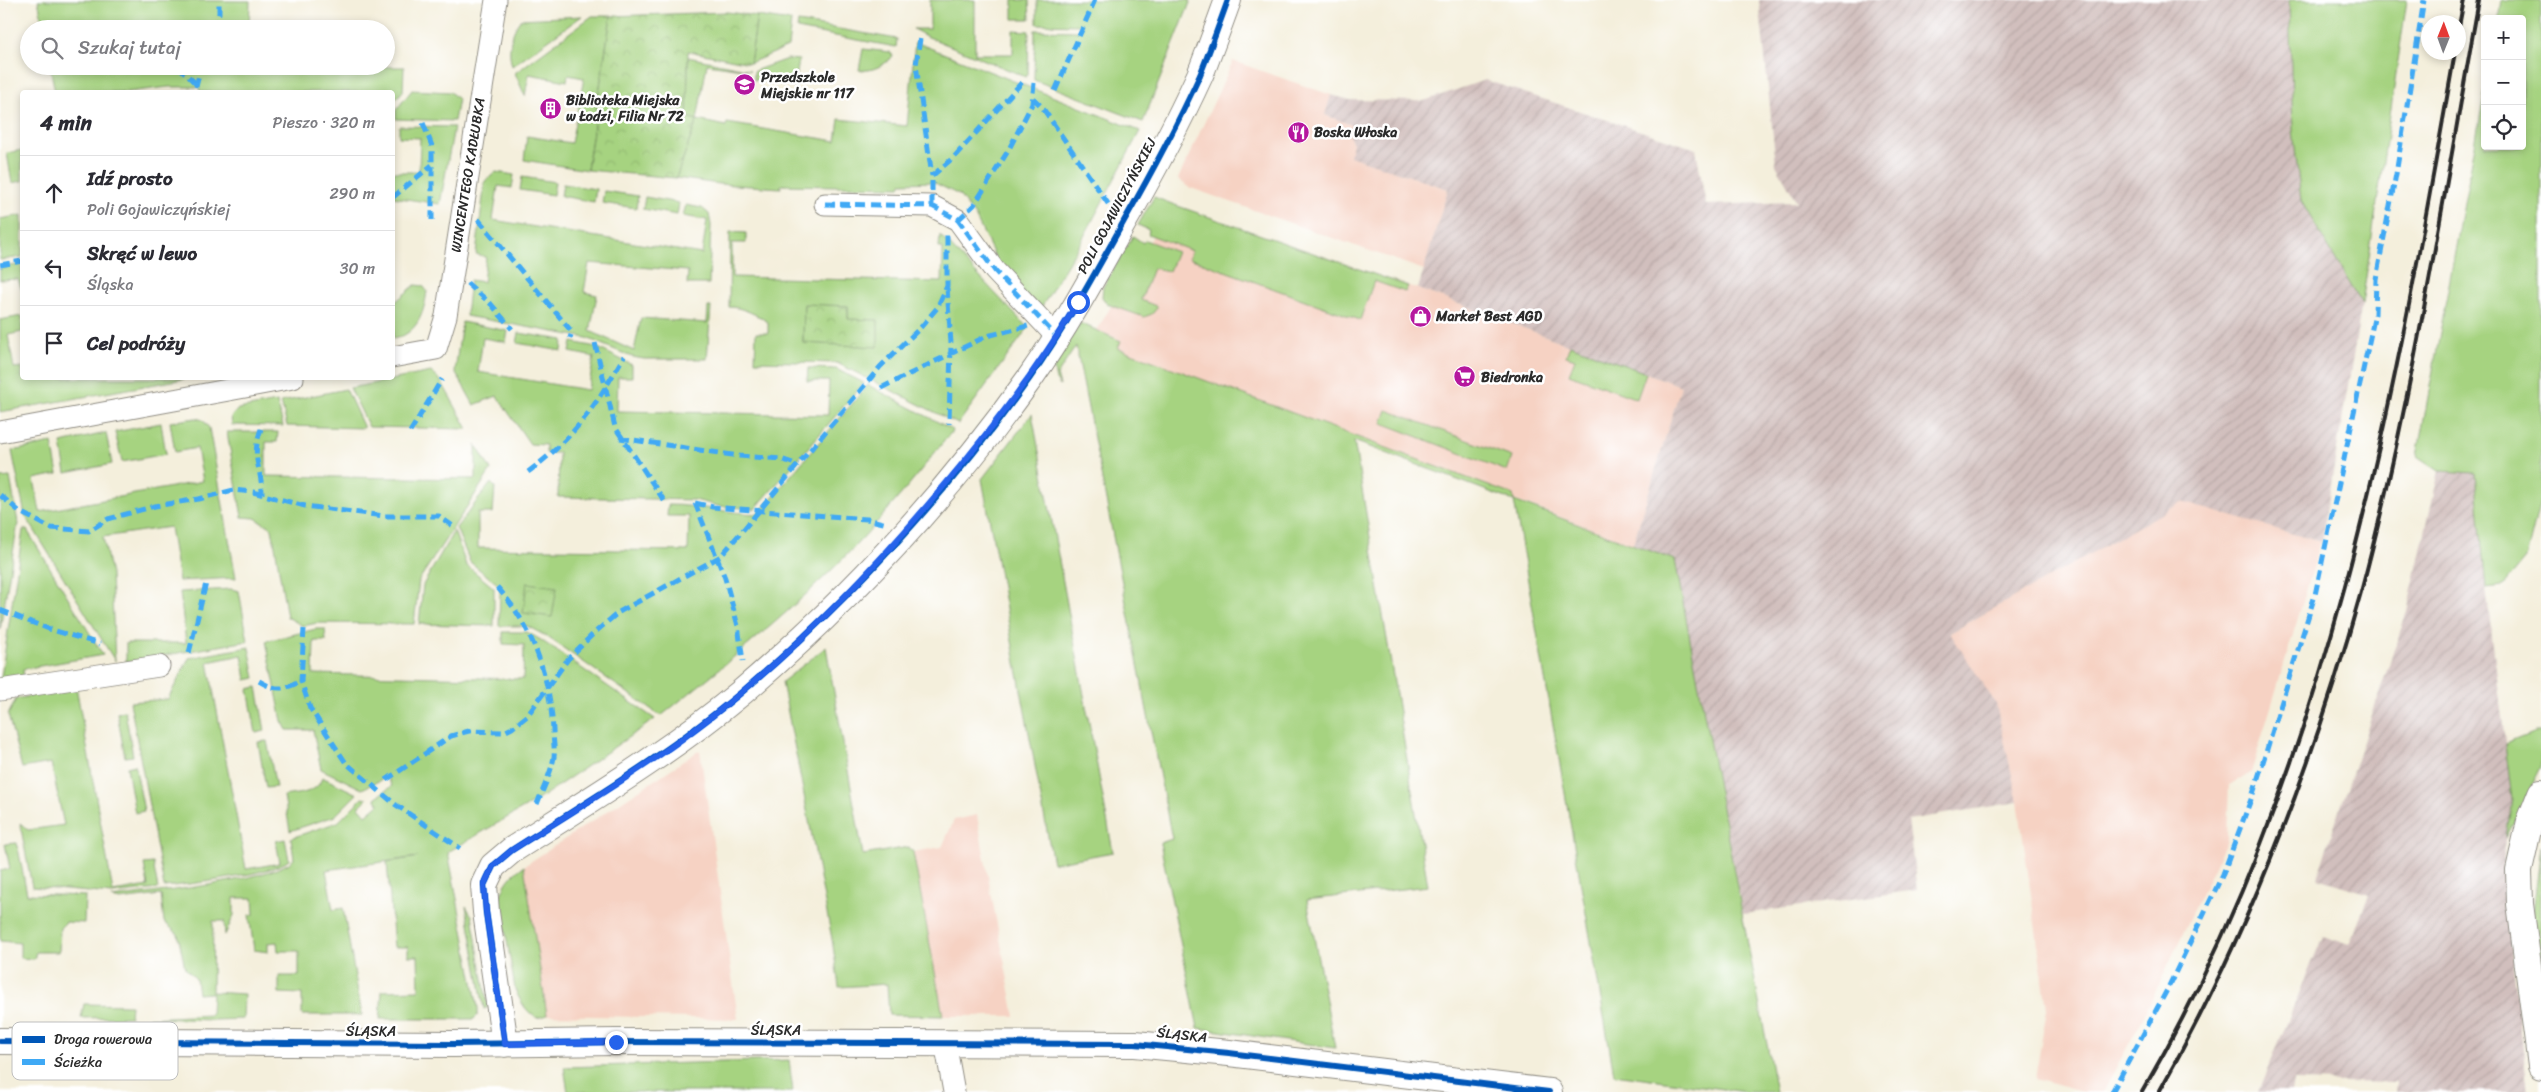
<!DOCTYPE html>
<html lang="pl">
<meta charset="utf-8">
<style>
body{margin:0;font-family:Sriracha,sans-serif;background:#f2f2f3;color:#2b2b33}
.controls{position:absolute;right:15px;top:15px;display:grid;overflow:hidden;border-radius:5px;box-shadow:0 2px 8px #0003}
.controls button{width:45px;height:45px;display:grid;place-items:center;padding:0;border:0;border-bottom:1px solid #e1e1e2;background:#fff;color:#2b2b33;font:25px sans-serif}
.compass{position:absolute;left:2421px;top:15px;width:45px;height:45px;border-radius:50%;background:#fff;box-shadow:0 2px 8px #0003;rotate:1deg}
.stop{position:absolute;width:15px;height:15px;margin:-11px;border:4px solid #2563eb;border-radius:50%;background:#fff}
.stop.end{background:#2563eb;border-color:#fff;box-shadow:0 1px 5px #0008}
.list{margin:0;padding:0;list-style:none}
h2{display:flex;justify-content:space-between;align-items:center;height:65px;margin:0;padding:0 20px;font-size:21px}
h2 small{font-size:16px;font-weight:400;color:#7c7c81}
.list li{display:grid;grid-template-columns:32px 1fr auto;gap:15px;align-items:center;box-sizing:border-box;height:75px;padding:0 20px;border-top:1px solid #e1e1e2}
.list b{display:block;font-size:19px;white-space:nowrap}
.list p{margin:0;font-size:16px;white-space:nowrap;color:#7c7c81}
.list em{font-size:16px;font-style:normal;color:#7c7c81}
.icon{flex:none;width:28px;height:28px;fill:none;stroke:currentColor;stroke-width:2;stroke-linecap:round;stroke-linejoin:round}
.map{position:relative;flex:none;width:2541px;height:1092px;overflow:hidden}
.search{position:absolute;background:#fff;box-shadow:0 2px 8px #0003;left:20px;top:20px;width:375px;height:55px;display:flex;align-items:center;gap:12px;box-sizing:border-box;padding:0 18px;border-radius:28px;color:#7c7c81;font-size:19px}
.panel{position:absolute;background:#fff;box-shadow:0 2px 8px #0003;left:20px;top:90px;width:375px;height:290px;border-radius:5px}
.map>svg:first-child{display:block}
</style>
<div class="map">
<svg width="2541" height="1092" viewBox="0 0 2541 1092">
<defs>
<pattern id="industrial-furrows" width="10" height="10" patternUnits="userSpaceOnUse" patternTransform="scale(1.25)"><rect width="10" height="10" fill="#d1bfbd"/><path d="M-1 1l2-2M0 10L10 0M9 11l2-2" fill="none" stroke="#b4a4a3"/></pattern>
<pattern id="park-crowns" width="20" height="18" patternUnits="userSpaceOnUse" patternTransform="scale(1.25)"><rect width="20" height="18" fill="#a6d380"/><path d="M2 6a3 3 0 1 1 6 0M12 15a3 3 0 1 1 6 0" fill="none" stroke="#8fb56f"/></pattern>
</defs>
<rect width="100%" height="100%" fill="#fff"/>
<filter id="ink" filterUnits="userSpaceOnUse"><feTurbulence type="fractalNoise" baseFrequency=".02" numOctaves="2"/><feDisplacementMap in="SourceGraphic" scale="10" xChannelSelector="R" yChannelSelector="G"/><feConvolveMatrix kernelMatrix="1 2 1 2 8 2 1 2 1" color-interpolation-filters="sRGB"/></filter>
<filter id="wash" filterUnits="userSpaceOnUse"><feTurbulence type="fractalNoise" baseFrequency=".0096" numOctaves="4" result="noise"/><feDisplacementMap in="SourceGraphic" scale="20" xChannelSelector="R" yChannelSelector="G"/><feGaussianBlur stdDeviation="1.12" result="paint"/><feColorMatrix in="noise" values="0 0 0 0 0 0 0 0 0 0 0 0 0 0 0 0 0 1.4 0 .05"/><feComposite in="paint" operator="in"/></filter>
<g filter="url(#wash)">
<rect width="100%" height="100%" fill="#f4efdc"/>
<path fill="#f6d2c3" d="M1233,61l98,34 -6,20 28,10 -4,11 4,7 -2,13 97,33 -24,81 -236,-83 -10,-8z
M1172,204l246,85 263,97 -48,158 -517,-192 5,-12 -24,-10z
M2182,501l139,41 -70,231 -22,12 -2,55 -84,178 -40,74h-20l-48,-13 12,-70 -29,-207 -68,-169z
M700,750l38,269 -191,-4 -23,-149z
M977,815l14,78 24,123h-72l-30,-164 29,-5 12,-27z"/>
<path fill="url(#industrial-furrows)" d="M1759,0h530l4,130 8,71 61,103 -41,238 -139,-40 -232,131 46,71 22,98 -110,18 9,70 -174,24 -68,-354 -42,-16 48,-158 -263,-97 30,-100 -98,-33 3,-13 -4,-7 3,-11 -27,-10 6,-20 19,5 74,1 61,-21 211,69 10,56 91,-3 -21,-37z
M2439,471l36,2 11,115 26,210 -10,71 26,223h-132l1,-9 -103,-2 -2,11h-34l65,-156 27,9 19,-51 -52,-16 90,-267z"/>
<path fill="#a6d380" stroke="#687f56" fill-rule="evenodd" d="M38,0l212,1 -1,28h-205z
M930,0h45v54h38v-24l16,1 -1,43 -2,3 -100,-41 -13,-7h17z
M1013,0h16l1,19h-17z
M1037,0h154l-48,122 -109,-42 1,-50 44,1 4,-6 -46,-1z
M2289,0h118l-45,304 -61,-103 -8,-71z
M2502,0h39v497l-15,61 -23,28 -17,2 -11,-115 -36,-2 -22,-15 68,-365v55h37v-127h-23z
M582,16l-70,50c-5,-16 -1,-34 9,-47z
M592,16h19l-24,154 -63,-10 3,-24 44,7 13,-65 -16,-3 -1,6 -38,-7 -4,22 -10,-23z
M757,16l34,5 -3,26 -38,16z
M798,22l99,17 -1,8 -99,-18z
M915,42l225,89 -59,111 -43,71 -33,-36 -30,-61 -16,-21 -26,-13 -32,1 -1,4 -119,-2v3l-62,-4 -43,-6 21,-58 -10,-3 1,-60 62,13 -43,-6 -10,56 29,6 1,-3 109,18 3,-22 68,7z
M863,49l27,3 3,4c-8,9 -21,16 -34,14z
M787,59l12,1 -4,26 -41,-6v-9z
M50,66l354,1 -1,24 -10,11 -1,-10h-192l-1,-5h-30l-41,5h-73z
M412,90l38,2 8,7 -4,22 -58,-2v-9z
M399,126l55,1 -14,77 -47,-7v-25h26l1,-34 -21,-1z
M22,150v31l-10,2 -5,-30z
M496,172l18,3 -2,13 -14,-2 -5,34 209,34 5,-34 -24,-4 3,-11 16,3 7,6 2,11 -2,59h-22l1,-13 -99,-8 -5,29 13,3 -7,36 44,20 7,-33 66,5 1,-16h3l-4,52h-63l-12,-2 -45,-19 -121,-22 4,-36 13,2 3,-25 -10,-3 9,-73z
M522,177l33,5 -2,13 -33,-5z
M563,184l33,5 -2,13 -33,-6z
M604,191l34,5 -2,12 -34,-5z
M645,197l34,6 -2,12 -34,-6z
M1154,197l18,7 236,82 -3,6 -31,-11 -14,39 -171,-62 3,-7 -44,-17 1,-4 -11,-5z
M22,215v42l-22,3v-41z
M730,232l16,1v10h-14v34l210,5 1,-34h-4l1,-13 88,93 -70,96 -121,-61 -82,-2 1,-28h12v-11c-11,-7 -26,-15 -39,-15zM804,305l44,1v13l-11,25 -34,-1z
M1133,236l10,7 2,-3 32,12 -8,19 -16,-3 -12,32 15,6 1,2 -5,6 -8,3 -37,-13 -5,-7 1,-10z
M22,264v26l-4,-11 -18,1v-12z
M415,285l8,1 4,5c-3,23 -10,43 -34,48v-35z
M22,316v16l-14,3 6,33 8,-1v11h167l-189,34v-92z
M462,322l46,9 -2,11 -23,-4 -5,34 110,18 6,-33 -24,-5 2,-10 24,5 36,18v12h-14l-1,34 211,4 1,-34h-22l1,-13 28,1 28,14 -109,126 -37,-3 -23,-6 -137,-3 1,-44h-13v-8l-16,-1 -33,-48 -23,9 -19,-34z
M1080,323l41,18 -3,7 395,147 1,6 161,59 101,532h-31l-131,-18 -100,-573 -160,-60 74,445 -121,14 28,148 -137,-20 -38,-185 12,-4 -96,-493 -19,29 3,11 -4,-6 -3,-15z
M519,333l44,7 -1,11 -45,-8z
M1570,345l76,28 -9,26 -68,-25 6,-15 -9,-3z
M431,372l10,9 27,48 -99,-2 -19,-39z
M868,385l85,45c-25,31 -49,62 -75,91 -64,73 -141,134 -217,195l-115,-80 -19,-10h-28l1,-40 -30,-24 -14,-34 35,-45 4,4 -2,26h-15v35l210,3 1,-35h-22l1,-11c30,0 59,8 90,9z
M346,389l18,39 -77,-2 -6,-24z
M277,402l6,24 -51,-1 -1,-8 7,-8z
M1387,410l125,47 -5,14 -125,-48z
M1032,414l81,438 -60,11 -71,-384z
M196,418l7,2 6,8 27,150 -57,3 -9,-54 -67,10 8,38 4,86 -90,-146 -13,-64 40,-8 6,31 -24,5 6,33 163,-31 -6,-33 -22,4 -5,-30z
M161,423l5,31 -44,8 -7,-30z
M227,432h51l-1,10h-11v34l210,3v-34l15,25 -72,110 -5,44 -97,-1 -14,3 -16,-9 -15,-89 -17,-10 -13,-1z
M106,433l6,31 -46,9 -5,-30z
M10,477l8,46 -18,107v-152z
M23,530h4l76,125 -80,14 1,11 -24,4z
M454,531l12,34 28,23v38l-75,-2 4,-39z
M231,589l8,2 9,50 -122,21v-19h60l-6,-51z
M316,629h9l1,12h-12l-1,33 210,5 1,-34 -21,-1v-12h24l14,8 114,79 -116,80 -91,53 30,156v7l-4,4h-94l2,-28 37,-1 -1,-34h-10v-9h-14l-7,-85 31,-5 -92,13 7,40 10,-2 19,107h-60v-21l-23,-1v-17h20v-25h-21l-1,-9 -9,1v9l-14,-2 -5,-35h5l-1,-17h-19v17l-9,20 -1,-14h-11l-1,71 32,2 -1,25 -29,1 -66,-2 63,-3 1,-22 -14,1 -2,-15 -11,-11 -7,-34 -14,-12 -3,-27 -41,5 -8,-2c35,-5 162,-17 182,-39l-3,-21 47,-16 24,-24 5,1 -8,8 7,8 13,-11 -4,-6 17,-12 -5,-9 -25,12 -41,-20 -8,-39h-26l-5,-9 -16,-80z
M249,647l6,31 -9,2 -4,-25 -34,7 38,207 34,-6 -4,-22 9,-2 4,21c-18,15 -98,24 -125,27l-34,-185 38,-3 21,-41z
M826,647l37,208 46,-8 4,5 30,164 -54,-1 -2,-31 -48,3 -7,-48 -50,-257z
M76,686l37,206 35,-6 -4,-22 9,-1 5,26 -46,5 -80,-7 -12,-64 8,7 36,-5 -13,-62 -29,5 -14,-53 8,-16z
M257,687l8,44 -9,2 -8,-44z
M125,711l8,45 -8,1 -8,-44z
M2535,732h6v35l-35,71 6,-40 -7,-54z
M267,741l9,46 -10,1 -8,-46z
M135,765l9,46 -9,2 -8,-46z
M322,777l35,17 -22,22 -45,15 -6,-35c15,-3 34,-2 38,-19z
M17,843l10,51 58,2 -1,27 -18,-1 -6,6 -1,24h-23l-2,7 -14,-1v-15l-20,-2v-70l10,-2 -5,-25z
M2541,846v155l-8,-88z
M524,866l23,149 -10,3c-11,-6 -17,-17 -22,-29l-15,-91c5,-16 11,-23 24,-32z
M466,906l6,10 16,91 -4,2z
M84,1004l47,1 -1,12 -49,1z
M789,1060l4,32h-225l-4,-25z"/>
<path fill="url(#park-crowns)" stroke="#687f56" d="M727,12l30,4 -7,47 -62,-12 -1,66 10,3 -21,58 -89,-8 24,-154z
M804,304l44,2v13l30,1v27l-75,-4z
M527,583l30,4 -5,30 -29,-4z"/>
</g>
<g filter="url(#ink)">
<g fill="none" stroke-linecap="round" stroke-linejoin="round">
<defs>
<path id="minor" d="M825,204l107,2 26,14 37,51 62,66
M392,357l44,-8 10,-33 50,-316
M0,432l293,-54
M0,690l159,-24
M945,1042l9,50"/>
<path id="tertiary" d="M2541,793l-11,28 -11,49 1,34 21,162
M0,1041l453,3 163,-2 519,2 94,9 320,39
M505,1044l-19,-132 -2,-27 9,-19 19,-16c78,-50 158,-98 230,-158 108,-92 206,-199 288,-314 35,-50 64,-103 94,-157 27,-47 53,-96 76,-146 10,-25 19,-50 28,-75"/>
</defs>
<use href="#minor" stroke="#908d84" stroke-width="23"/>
<use href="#tertiary" stroke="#908d84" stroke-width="28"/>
<use href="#minor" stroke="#fff" stroke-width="21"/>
<use href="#tertiary" stroke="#fff" stroke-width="26"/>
<path stroke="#2b2b2b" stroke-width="4" d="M2458,31l6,-31
M2142,1092c186,-320 250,-680 313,-1040
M2159,1092c88,-156 154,-327 202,-500 52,-194 82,-394 118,-592"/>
<path stroke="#3fa9f5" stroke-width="5" stroke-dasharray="10 5" stroke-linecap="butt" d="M215,29l4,-16v-13
M920,39l-4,26 16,111
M178,66l18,18
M196,87l5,-21
M1055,91l40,-91
M1033,98l9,9 67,98
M423,123l9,23v74
M392,198l40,-33
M825,204l107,2 26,14 37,51 62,66
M932,206v-30l22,-19 70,-77
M478,219l94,113 -2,6
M958,220l16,-15 34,-54 24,-47 2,-21
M0,265l22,-4
M467,283l24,21 21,25
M947,288l4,55 -2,81
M595,343l20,84 50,75
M881,388l106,-52 45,-11
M261,429c-11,30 1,37 1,65
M410,432l32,-53
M620,438l119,18 42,3 17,6
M528,472c47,-35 67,-65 96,-116
M0,495l20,17 31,16 38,3 19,-12 47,-13 44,-7 34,-9 20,2 52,14 79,10h55l15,11
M695,503l18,4 154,12 20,5
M695,503l30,75 13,48 5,35
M497,587c36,39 53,91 56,143 0,9 2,19 1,27 -3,16 -11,32 -17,47
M0,610l49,19 51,15
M304,629l-3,52 9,27 36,55 50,42 64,43
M189,653l17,-70
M259,681c17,10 25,9 42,0
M386,780l65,-44 18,-5 35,1 8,-4 15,-12 41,-57 25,-25 26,-22 102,-56 159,-189 41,-40 16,-19 10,-22v-51
M2112,1092l55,-102 56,-116 30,-80 62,-199 60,-281 1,-35 20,-105 28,-174"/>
<defs>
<path id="cycleway" d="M0,1041l453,3 163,-2 519,2 94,9 320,39
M505,1044l-19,-132 -2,-27 9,-19 19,-16c78,-50 158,-98 230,-158 108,-92 206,-199 288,-314 35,-50 64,-103 94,-157 27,-47 53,-96 76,-146 10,-25 19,-50 28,-75"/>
</defs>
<use href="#cycleway" stroke="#fff" stroke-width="9"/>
<use href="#cycleway" stroke="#0057b8" stroke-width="6"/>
</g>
</g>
<g fill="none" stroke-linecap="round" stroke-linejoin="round" filter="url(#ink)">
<path stroke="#2563eb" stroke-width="6" d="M616,1042l-111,2 -19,-132 -2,-27 9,-19 19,-16c47,-30 95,-59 142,-91 102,-70 192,-158 272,-252 56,-65 108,-131 152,-205"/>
</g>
<defs>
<symbol id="school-disc" viewBox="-11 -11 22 22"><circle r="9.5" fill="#b5179e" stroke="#fff"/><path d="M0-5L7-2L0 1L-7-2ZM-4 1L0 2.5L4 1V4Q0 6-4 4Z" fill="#fff"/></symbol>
<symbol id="building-disc" viewBox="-11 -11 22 22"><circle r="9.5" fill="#b5179e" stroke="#fff"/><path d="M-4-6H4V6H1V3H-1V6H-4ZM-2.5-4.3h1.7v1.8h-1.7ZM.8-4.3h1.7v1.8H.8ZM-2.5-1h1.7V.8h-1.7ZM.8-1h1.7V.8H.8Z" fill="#fff"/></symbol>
<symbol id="restaurant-disc" viewBox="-11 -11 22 22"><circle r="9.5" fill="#b5179e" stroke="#fff"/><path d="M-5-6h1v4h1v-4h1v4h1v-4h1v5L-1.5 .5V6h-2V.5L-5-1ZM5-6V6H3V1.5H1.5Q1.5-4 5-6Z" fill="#fff"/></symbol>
<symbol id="shop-disc" viewBox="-11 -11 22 22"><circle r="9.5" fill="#b5179e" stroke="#fff"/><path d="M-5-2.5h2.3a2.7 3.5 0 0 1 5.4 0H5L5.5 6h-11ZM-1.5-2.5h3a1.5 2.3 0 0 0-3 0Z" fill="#fff"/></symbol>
<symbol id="supermarket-disc" viewBox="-11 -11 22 22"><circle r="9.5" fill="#b5179e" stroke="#fff"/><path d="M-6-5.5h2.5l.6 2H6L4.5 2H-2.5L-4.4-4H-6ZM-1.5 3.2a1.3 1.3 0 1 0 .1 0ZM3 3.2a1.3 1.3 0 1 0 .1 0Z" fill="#fff"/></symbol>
</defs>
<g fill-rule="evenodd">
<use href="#school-disc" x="732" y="72" width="25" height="25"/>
<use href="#building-disc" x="538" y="96" width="25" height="25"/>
<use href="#restaurant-disc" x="1286" y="120" width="25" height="25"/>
<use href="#shop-disc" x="1408" y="304" width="25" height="25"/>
<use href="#supermarket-disc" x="1452" y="364" width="25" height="25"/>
</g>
<g text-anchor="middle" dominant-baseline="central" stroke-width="5" stroke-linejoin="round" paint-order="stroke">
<g font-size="14" font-weight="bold" fill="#2b2b2b" stroke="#fff" text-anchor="start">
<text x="761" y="77">Przedszkole<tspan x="761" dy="16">Miejskie nr 117</tspan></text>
<text x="566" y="100">Biblioteka Miejska<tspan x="566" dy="16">w Łodzi, Filia Nr 72</tspan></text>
<text x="1314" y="132">Boska Włoska</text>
<text x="1436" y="316">Market Best AGD</text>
<text x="1481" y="377">Biedronka</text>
</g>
<g font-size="14" fill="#2b2b2b" stroke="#fff">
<text transform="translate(468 175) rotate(-81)">WINCENTEGO KADŁUBKA</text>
<text transform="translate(1117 206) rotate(-62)">POLI GOJAWICZYŃSKIEJ</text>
<text x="776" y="1030">ŚLĄSKA</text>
<text x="371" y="1031">ŚLĄSKA</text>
<text transform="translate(1182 1035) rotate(6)">ŚLĄSKA</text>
</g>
</g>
<rect x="12" y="1022" width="166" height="58" rx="8" fill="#fff" stroke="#bfbfbf" stroke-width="1"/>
<rect x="22" y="1036" width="23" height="7" fill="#0057b8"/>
<rect x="22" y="1059" width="23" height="6" fill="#3fa9f5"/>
<g font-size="14" fill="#2b2b2b">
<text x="54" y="1044">Droga rowerowa</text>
<text x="54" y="1067">Ścieżka</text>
</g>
</svg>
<div class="controls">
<button>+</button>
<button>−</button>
<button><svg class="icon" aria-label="locate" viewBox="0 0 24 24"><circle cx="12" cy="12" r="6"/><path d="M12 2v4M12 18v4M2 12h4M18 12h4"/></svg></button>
</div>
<svg class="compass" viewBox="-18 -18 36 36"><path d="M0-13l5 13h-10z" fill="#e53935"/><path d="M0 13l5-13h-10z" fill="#7c7c81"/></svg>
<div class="stop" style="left:1078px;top:302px"></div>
<div class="stop end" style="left:616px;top:1042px"></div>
<div class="search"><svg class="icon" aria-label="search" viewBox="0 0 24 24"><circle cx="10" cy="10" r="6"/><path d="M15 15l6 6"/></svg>Szukaj tutaj</div>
<section class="panel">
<h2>4 min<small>Pieszo · 320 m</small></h2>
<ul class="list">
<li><svg class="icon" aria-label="ahead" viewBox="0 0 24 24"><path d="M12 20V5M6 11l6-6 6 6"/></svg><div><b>Idź prosto</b><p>Poli Gojawiczyńskiej</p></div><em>290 m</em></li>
<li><svg class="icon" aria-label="left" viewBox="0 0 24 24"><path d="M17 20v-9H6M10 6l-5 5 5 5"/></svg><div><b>Skręć w lewo</b><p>Śląska</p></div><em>30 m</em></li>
<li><svg class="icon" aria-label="arrive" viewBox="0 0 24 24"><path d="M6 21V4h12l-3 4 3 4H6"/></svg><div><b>Cel podróży</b></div></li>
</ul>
</section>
</div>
